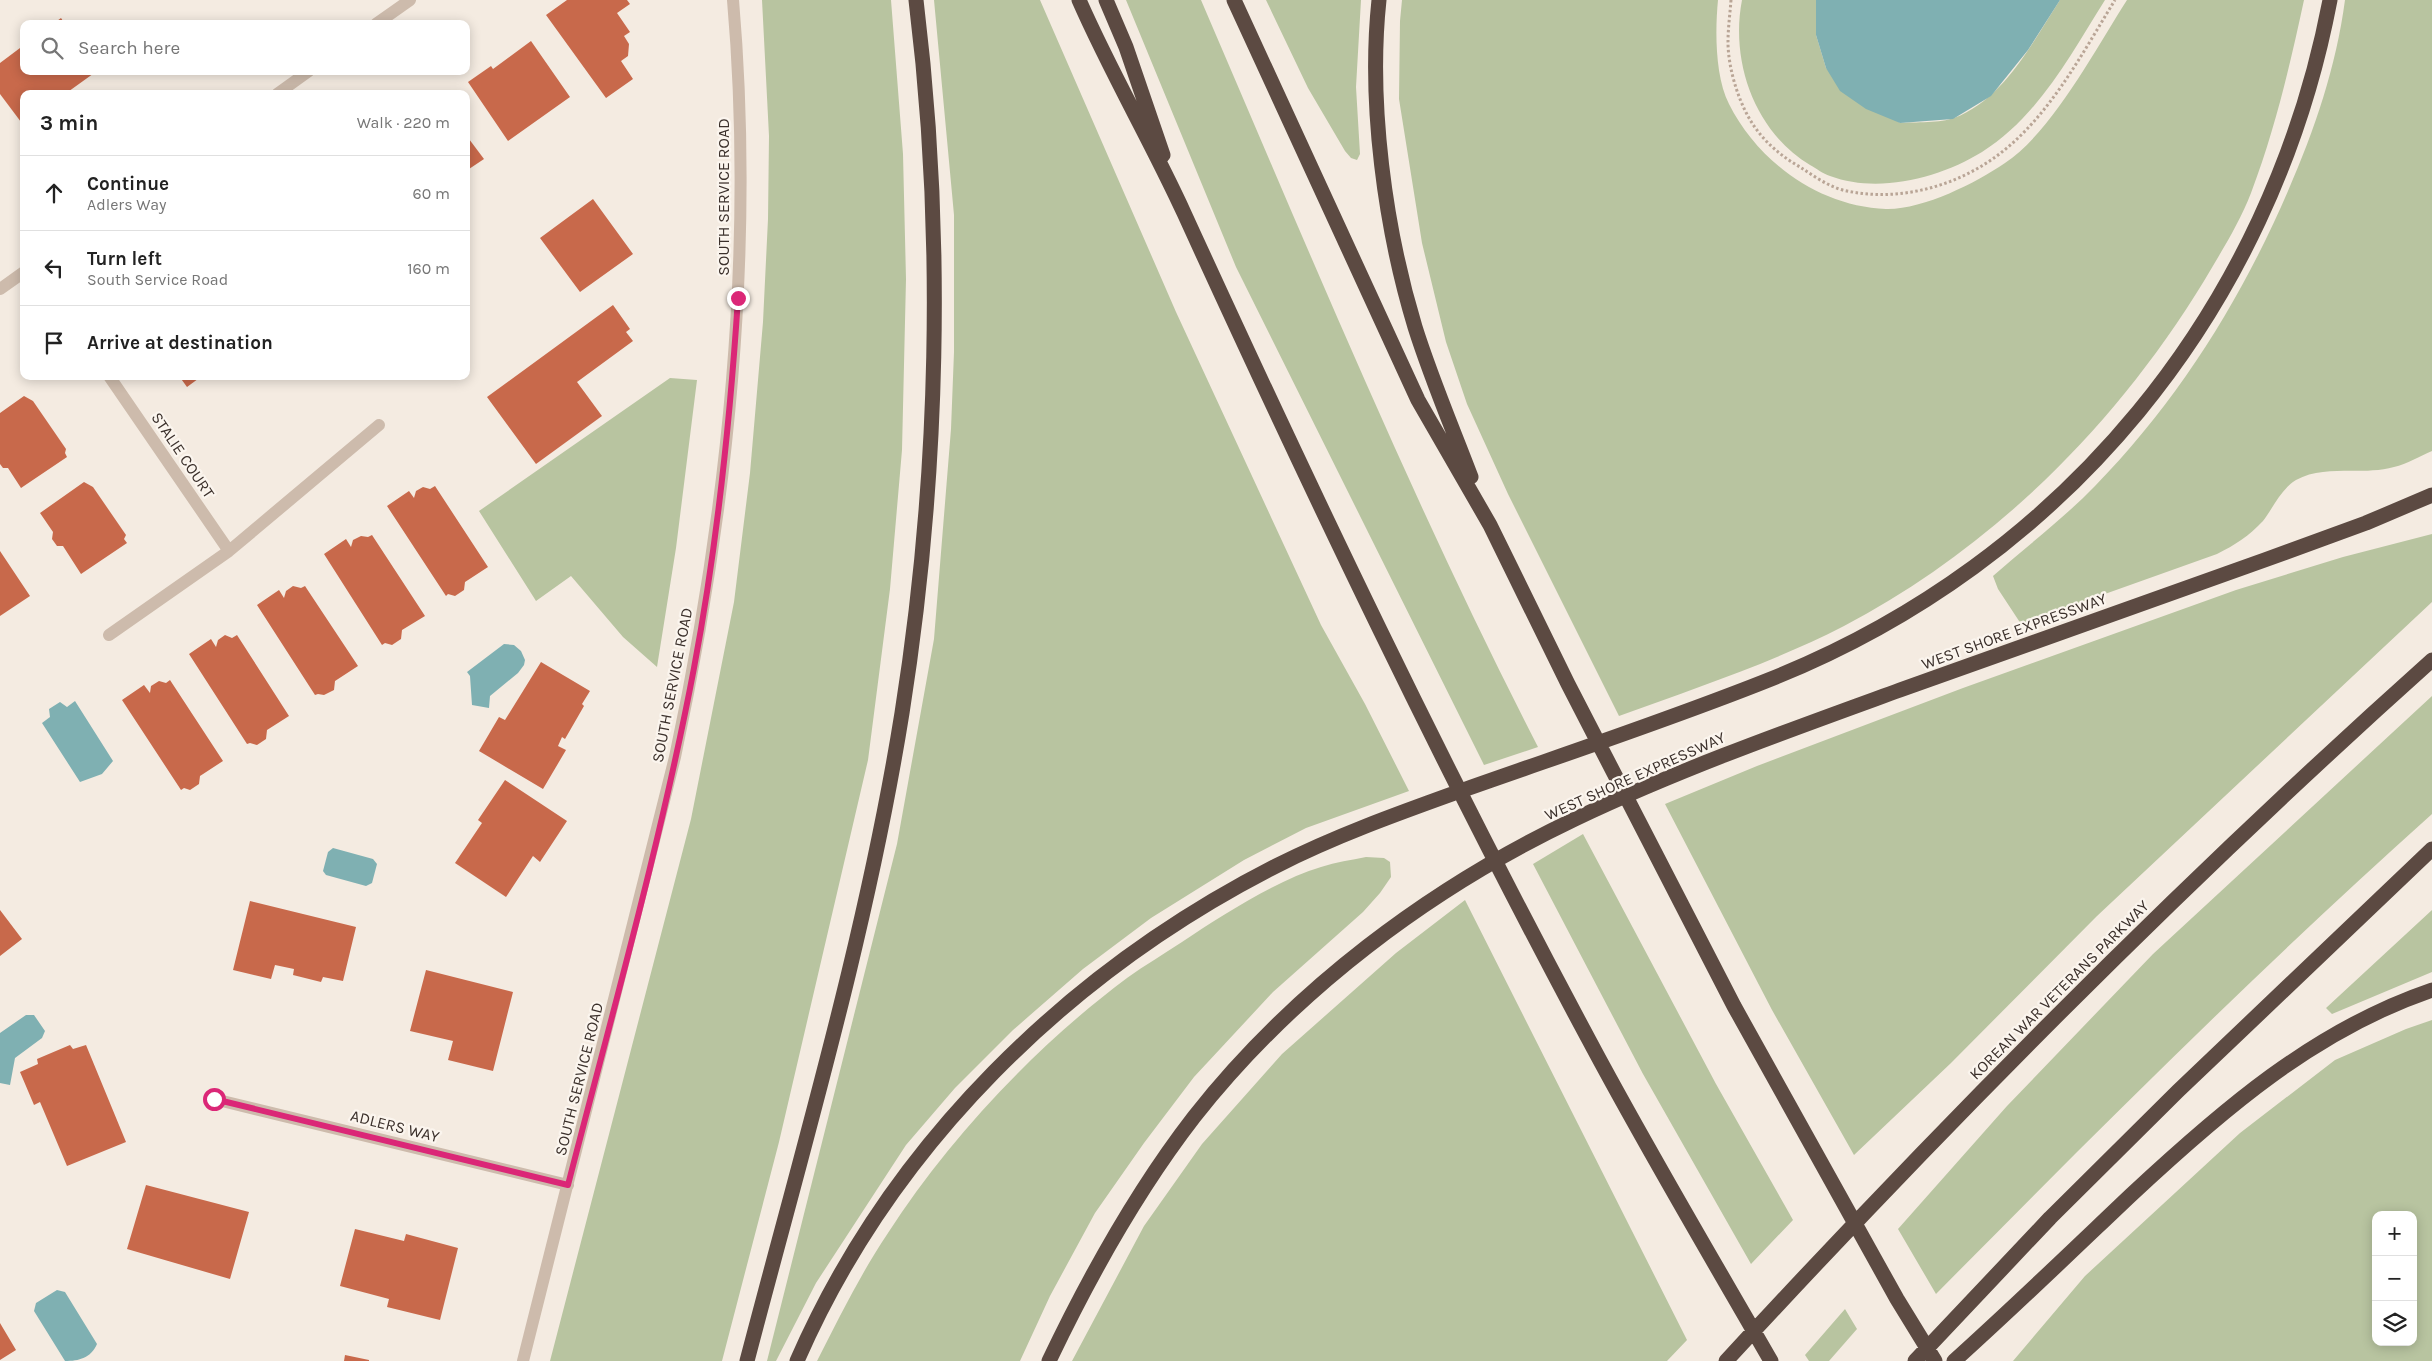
<!DOCTYPE html>
<meta charset="utf-8">
<style>
body{margin:0;font-family:Karla,sans-serif;background:#f6f6f6;color:#222}
.controls{position:absolute;right:15px;bottom:15px;display:grid;overflow:hidden;border-radius:10px;box-shadow:0 2px 12px #0003}
.controls button{width:45px;height:45px;display:grid;place-items:center;padding:0;border:0;border-bottom:1px solid #e0e0e0;background:#fff;color:#222;font:25px sans-serif}
.stop{position:absolute;width:15px;height:15px;margin:-11px;border:4px solid #db2777;border-radius:50%;background:#fff}
.stop.end{background:#db2777;border-color:#fff;box-shadow:0 1px 5px #0008}
.list{margin:0;padding:0;list-style:none}
h2{display:flex;justify-content:space-between;align-items:center;height:65px;margin:0;padding:0 20px;font-size:21px}
h2 small{font-size:16px;font-weight:400;color:#767676}
.list li{display:grid;grid-template-columns:32px 1fr auto;gap:15px;align-items:center;box-sizing:border-box;height:75px;padding:0 20px;border-top:1px solid #e0e0e0}
.list b{display:block;font-size:19px;white-space:nowrap}
.list p{margin:0;font-size:16px;white-space:nowrap;color:#767676}
.list em{font-size:16px;font-style:normal;color:#767676}
.icon{flex:none;width:28px;height:28px;fill:none;stroke:currentColor;stroke-width:2;stroke-linecap:round;stroke-linejoin:round}
.map{position:relative;flex:none;width:2432px;height:1361px;overflow:hidden}
.search{position:absolute;background:#fff;box-shadow:0 2px 12px #0003;left:20px;top:20px;width:450px;height:55px;display:flex;align-items:center;gap:12px;box-sizing:border-box;padding:0 18px;border-radius:10px;color:#767676;font-size:19px}
.panel{position:absolute;background:#fff;box-shadow:0 2px 12px #0003;left:20px;top:90px;width:450px;height:290px;border-radius:10px}
.map>svg:first-child{display:block}
</style>
<div class="map">
<svg width="2432" height="1361" viewBox="0 0 2432 1361">
<rect width="100%" height="100%" fill="#f4ebe1"/>
<path fill="#b8c4a0" fill-rule="evenodd" d="M762,0h129l12,154 3,125 -4,171 -12,139 -22,171 -89,382 -57,219h-172l141,-542 43,-217 16,-129 13,-151 5,-103 1,-83z
M934,0h106l136,312 145,313 44,79 44,87 -103,37 -62,32 -93,58 -68,51 -70,61 -58,58 -49,57 -90,138 -40,78h-9l130,-517 37,-205 17,-210 3,-77v-137z
M1126,0h75c108,251 212,504 337,747l-54,18 -248,-498z
M1266,0h95l-5,87 4,67 -3,6 -6,-2 -6,-7 -37,-63z
M1402,0h316c-3,31 -3,76 11,104 29,58 91,103 157,105 36,1 90,-26 119,-46 47,-31 91,-115 122,-163h177c-14,65 -29,130 -53,193 -12,31 -30,59 -47,88 -88,144 -210,266 -360,345 -72,37 -149,62 -225,90l-111,-222 -41,-90 -21,-62 -24,-99 -23,-144 1,-78z
M1742,0h74v35l10,33 74,55c15,-1 41,0 54,-5 50,-19 78,-75 106,-118h45c-34,54 -67,117 -123,152 -42,26 -104,42 -152,24 -7,-2 -14,-8 -20,-11 -55,-33 -80,-103 -68,-165z
M2345,0h87v451c-12,5 -25,13 -38,16 -32,9 -68,-3 -98,13 -15,9 -23,28 -33,41 -14,15 -28,24 -46,33l-196,70 -23,-35 -5,-13c34,-30 71,-58 102,-90 83,-85 146,-186 193,-295 27,-62 48,-124 57,-191z
M670,378l27,2 -21,168 -19,119 -34,-30 -52,-61 -35,25 -57,-90z
M2432,534v68l-335,314 -146,147 -97,92 -82,-145 -107,-206 92,-38 206,-78 273,-98 107,-33z
M2432,696v118c-171,153 -335,317 -496,480l-38,-65 109,-123 146,-152z
M1583,834l133,250 77,136 -42,44 -108,-190 -110,-210z
M1366,857l18,1 6,4 1,15 -11,16 -17,19 -90,80 -79,85 -50,66 -49,70 -45,83 -30,65h-203c22,-43 44,-88 71,-128 61,-95 149,-188 239,-255 18,-13 37,-24 55,-36 39,-26 95,-62 139,-75 15,-5 30,-7 45,-10z
M1465,900l222,440 -20,21h-595l72,-135 58,-82 80,-90 114,-101z
M2432,910v62l-100,42 -6,-6z
M2432,1020v341h-419l72,-85 155,-143 95,-73 71,-31zM2376,1215h37v127h-37z
M1845,1309l12,20 -28,32h-20l-4,-6z"/>
<path fill="#7fb0b2" d="M1816,0h244l-32,50 -37,46 -38,23 -53,4 -34,-14 -26,-18 -14,-23 -10,-33z
M504,644l10,1 7,6 4,9 -1,5 -6,8 -28,23 -1,12 -17,-3 -2,-29 -3,-4z
M75,701l38,60 -11,13 -22,8 -38,-59 8,-6 -1,-8 11,-7 7,5z
M333,848l40,11 4,5 -5,19 -6,3 -40,-11 -3,-4 5,-19z
M26,1015h8l11,16 -3,7 -27,20 -5,27 -10,-2v-50z
M57,1290l8,2 32,52c-6,14 -18,17 -32,17l-31,-50 2,-8z"/>
<path fill="#c8694b" d="M567,0h60l3,4 -13,9 13,19 -6,4 5,8 -1,12 -7,5 12,18 -27,19 -60,-83z
M61,18l4,6h-12z
M531,41l39,56 -62,44 -40,-59 23,-16 2,3z
M24,45v26h73l-32,23h-41v32l-24,-32v-31z
M466,135l18,24 -18,12z
M593,199l40,55 -53,38 -40,-54z
M613,305l17,24 -4,3 7,9 -56,41 25,34 -66,48 -49,-67z
M179,376h23l-15,11z
M24,396l9,5 33,48 -1,4 2,4 -46,31 -13,-20h-5l-3,-4v-51z
M84,482l9,5 33,48 -2,4 3,4 -46,31 -18,-28h-6l-5,-7 1,-7 -13,-19z
M435,486l53,81 -23,15 -1,8 -9,6 -7,-2 -2,2 -59,-90 22,-15 5,7 2,-7 7,-4 7,2z
M372,535l53,81 -23,14 -1,9 -9,6 -7,-2 -3,2 -58,-91 22,-15 5,8 2,-7 8,-4 7,1z
M0,551l30,45 -30,20z
M293,586l8,2 4,-2 53,80 -23,15 -1,9 -10,5 -6,-1 -3,1 -58,-90 22,-15 5,8 2,-7z
M225,635l7,3 5,-3 52,81 -22,14 -1,9 -9,6 -7,-2 -3,1 -58,-90 22,-15 5,8 2,-7z
M541,662l49,29 -8,13 2,2 -19,33 -3,-2 -4,9 8,4 -23,39 -64,-38 20,-34 6,3z
M170,680l53,81 -23,15 -1,8 -9,6 -6,-2 -3,2 -59,-90 22,-15 6,8 1,-7 8,-5 7,2z
M505,780l62,41 -27,41 -7,-6 -27,41 -51,-34 27,-40 -4,-3z
M250,901l106,26 -13,54 -20,-4 -2,5 -28,-7 1,-6 -19,-4 -4,14 -38,-9z
M0,910l22,29 -22,17z
M426,970l87,22 -20,79 -45,-11 5,-19 -43,-10z
M70,1045l3,4 13,-4 40,97 -59,24 -27,-64 -6,3 -14,-33 18,-8 -1,-5z
M146,1185l103,27 -19,67 -103,-30z
M355,1229l49,12 2,-7 52,14 -18,72 -53,-13 2,-8 -49,-13z
M0,1323l16,27 -16,10z
M345,1355l24,5v1h-25z"/>
<g fill="none" stroke-linecap="round" stroke-linejoin="round">
<path stroke="#b9a596" stroke-width="3" stroke-dasharray="2.5 2.5" stroke-linecap="butt" d="M1731,0c-1,14 -3,28 -3,42 0,24 9,55 21,76 12,21 30,37 51,49 14,9 30,21 47,24 48,10 100,-2 141,-29 57,-37 92,-105 127,-162"/>
<path stroke="#cdbbac" stroke-width="12" d="M376,24l34,-24
M277,94l32,-23
M0,289l24,-17
M229,551l150,-126
M109,635l120,-84 -120,-175
M214,1099l354,86
M523,1361l152,-604c53,-248 80,-503 58,-757"/>
<path stroke="#5c4a42" stroke-width="15" d="M1079,0c32,73 72,141 105,213 128,280 260,557 405,827 58,109 121,215 182,321
M1106,0l20,47 37,108
M1234,0l184,400 72,125 78,159 166,322 163,293 38,62
M1379,0c-11,103 6,228 36,327 16,51 37,100 56,150
M747,1361c56,-214 120,-429 155,-648 37,-234 43,-478 14,-713
M797,1361c94,-216 271,-389 479,-495 61,-31 126,-54 190,-77 102,-36 205,-70 305,-110 293,-117 500,-369 559,-679
M1049,1361c41,-86 87,-169 145,-244 100,-127 236,-229 381,-298 105,-50 215,-89 325,-129 155,-55 311,-110 466,-167l66,-28
M1726,1361c225,-244 459,-480 706,-701
M1915,1361l135,-143 128,-127 254,-242
M1954,1361c60,-54 118,-110 177,-166 89,-83 183,-165 301,-205"/>
</g>
<g fill="none" stroke-linecap="round" stroke-linejoin="round">
<path stroke="#db2777" stroke-width="6" d="M214,1099l354,86c44,-171 93,-343 126,-517 23,-122 36,-246 44,-370"/>
</g>
<g text-anchor="middle" dominant-baseline="central" stroke-width="4.5" stroke-linejoin="round" paint-order="stroke">
<g font-size="16" fill="#3b302b" stroke="#fbf5ee">
<text transform="translate(723 197) rotate(-90)">SOUTH SERVICE ROAD</text>
<text transform="translate(183 455) rotate(56)">STALIE COURT</text>
<text transform="translate(2014 631) rotate(-20)">WEST SHORE EXPRESSWAY</text>
<text transform="translate(672 685) rotate(-79)">SOUTH SERVICE ROAD</text>
<text transform="translate(1635 776) rotate(-24)">WEST SHORE EXPRESSWAY</text>
<text transform="translate(2059 990) rotate(-45)">KOREAN WAR VETERANS PARKWAY</text>
<text transform="translate(579 1079) rotate(-76)">SOUTH SERVICE ROAD</text>
<text transform="translate(395 1126) rotate(14)">ADLERS WAY</text>
</g>
</g>
</svg>
<div class="controls">
<button>+</button>
<button>−</button>
<button><svg class="icon" aria-label="layers" viewBox="0 0 24 24"><path d="M12 4l9 5-9 5-9-5zM3 14l9 5 9-5"/></svg></button>
</div>
<div class="stop" style="left:214px;top:1099px"></div>
<div class="stop end" style="left:738px;top:298px"></div>
<div class="search"><svg class="icon" aria-label="search" viewBox="0 0 24 24"><circle cx="10" cy="10" r="6"/><path d="M15 15l6 6"/></svg>Search here</div>
<section class="panel">
<h2>3 min<small>Walk · 220 m</small></h2>
<ul class="list">
<li><svg class="icon" aria-label="ahead" viewBox="0 0 24 24"><path d="M12 20V5M6 11l6-6 6 6"/></svg><div><b>Continue</b><p>Adlers Way</p></div><em>60 m</em></li>
<li><svg class="icon" aria-label="left" viewBox="0 0 24 24"><path d="M17 20v-9H6M10 6l-5 5 5 5"/></svg><div><b>Turn left</b><p>South Service Road</p></div><em>160 m</em></li>
<li><svg class="icon" aria-label="arrive" viewBox="0 0 24 24"><path d="M6 21V4h12l-3 4 3 4H6"/></svg><div><b>Arrive at destination</b></div></li>
</ul>
</section>
</div>
